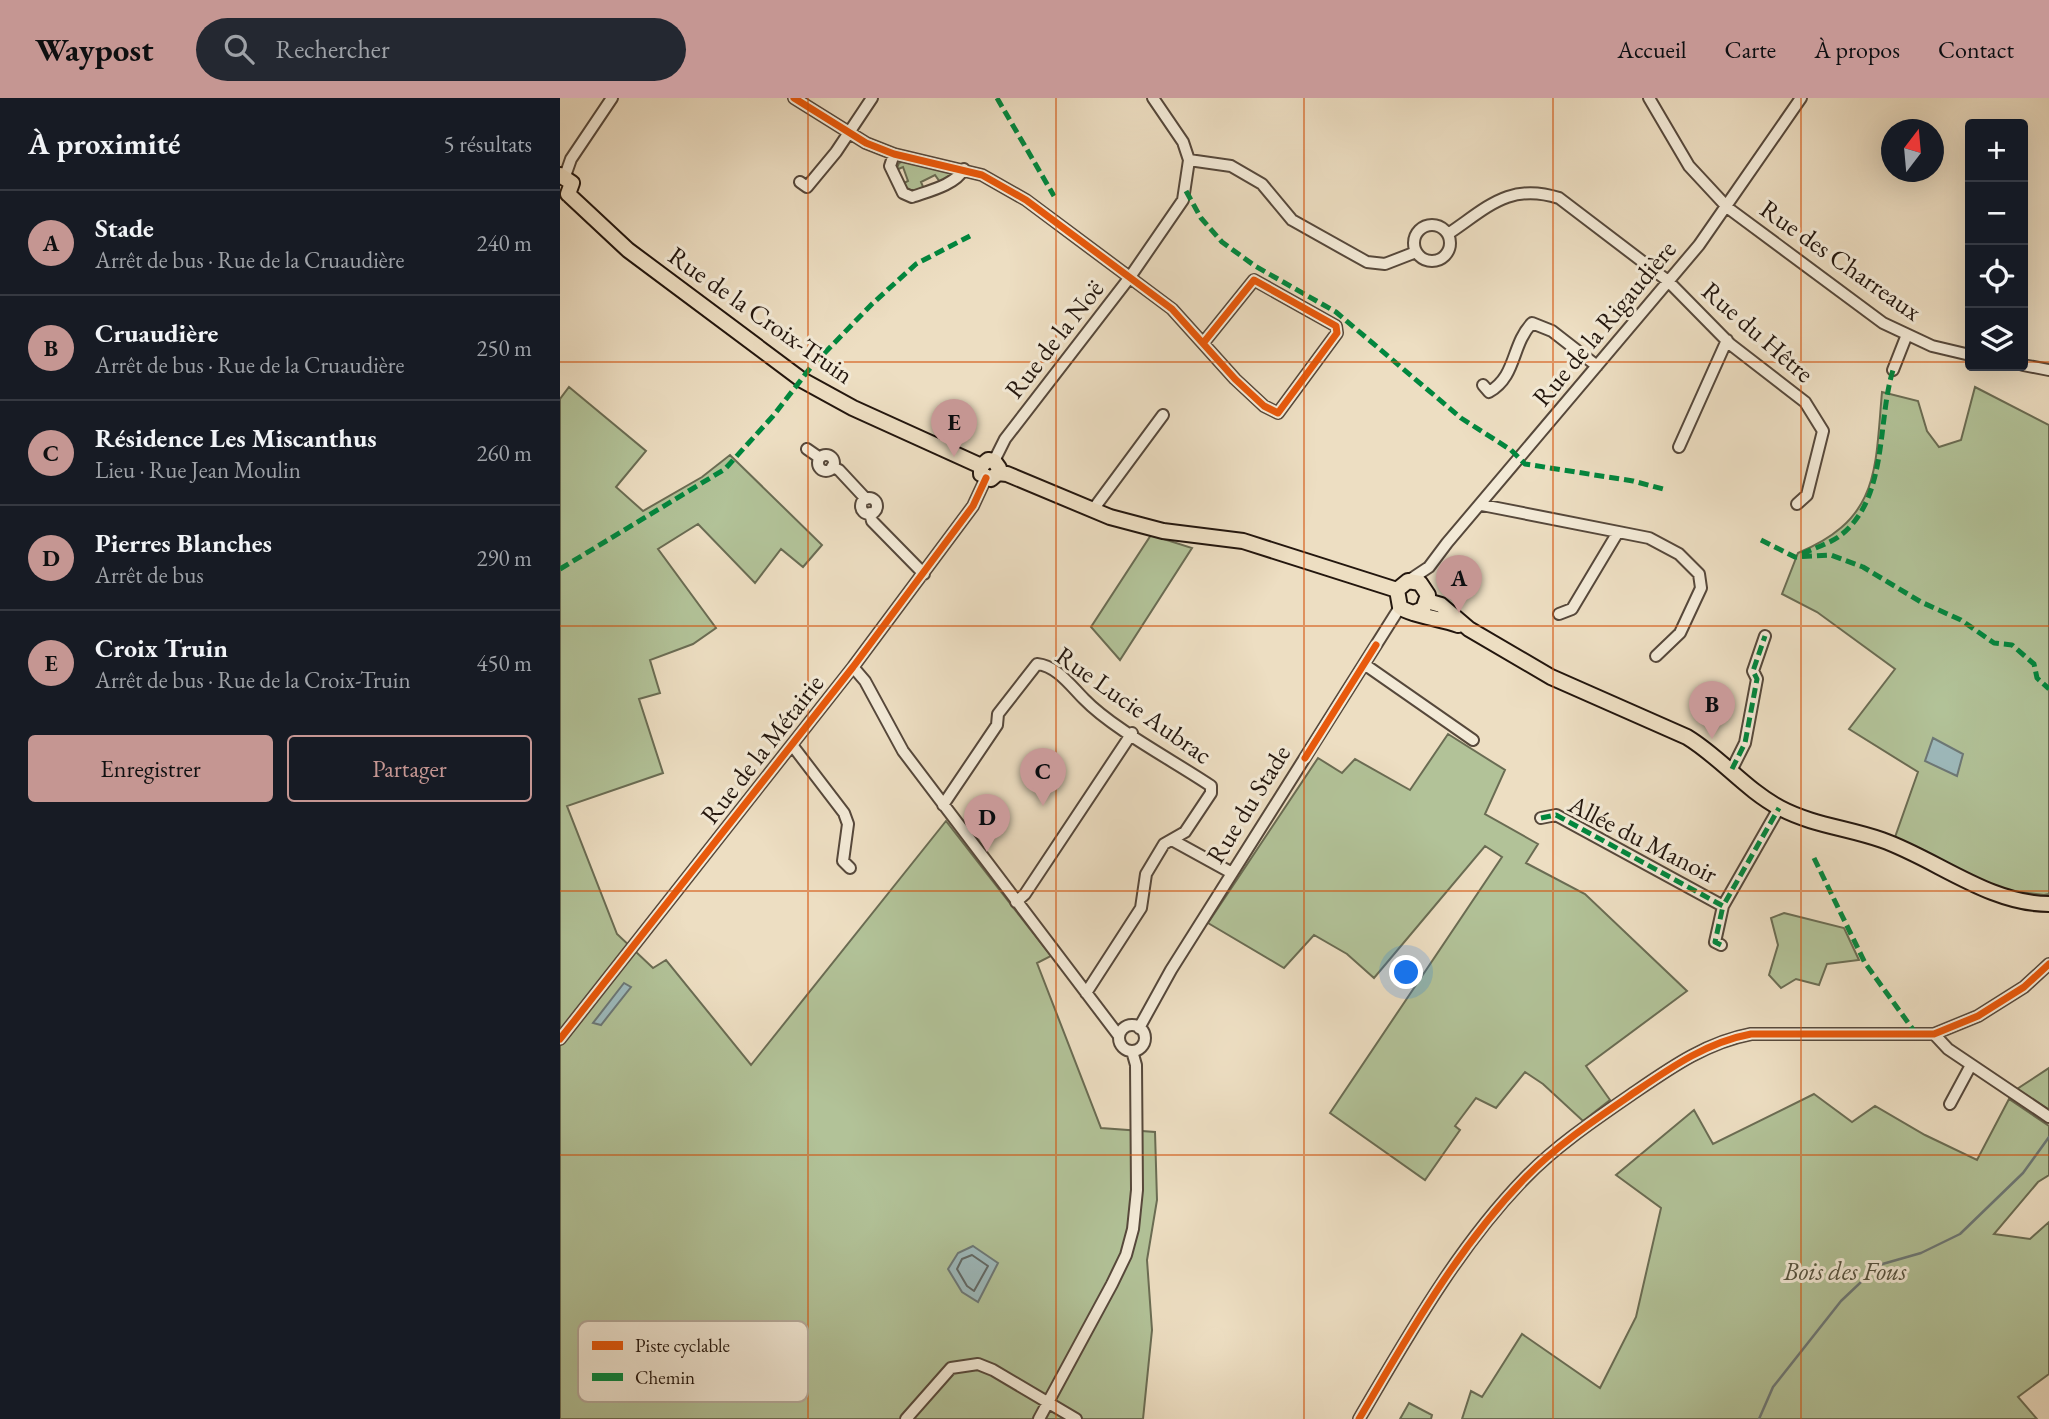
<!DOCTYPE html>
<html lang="fr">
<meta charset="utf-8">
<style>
body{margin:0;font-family:"EB Garamond",serif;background:#242831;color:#f1f3f6}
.controls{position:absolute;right:21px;top:21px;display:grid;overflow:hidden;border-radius:7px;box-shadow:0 7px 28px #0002}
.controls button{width:63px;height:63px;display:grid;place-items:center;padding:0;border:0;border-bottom:2px solid #363941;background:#171b24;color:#f1f3f6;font:35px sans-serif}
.compass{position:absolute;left:1321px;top:21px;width:63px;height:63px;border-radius:50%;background:#171b24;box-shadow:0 7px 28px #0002;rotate:16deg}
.you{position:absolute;left:847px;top:875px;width:24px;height:24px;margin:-18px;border:5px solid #fff;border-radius:50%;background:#1a73e8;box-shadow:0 0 0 10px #1a73e833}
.badge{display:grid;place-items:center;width:46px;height:46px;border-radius:50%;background:#c59692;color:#111;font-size:23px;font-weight:700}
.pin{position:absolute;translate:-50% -58px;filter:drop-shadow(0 2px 4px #0008)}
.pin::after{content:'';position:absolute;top:37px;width:24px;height:21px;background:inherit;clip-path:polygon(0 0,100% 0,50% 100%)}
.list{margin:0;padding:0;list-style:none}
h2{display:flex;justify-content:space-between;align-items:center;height:91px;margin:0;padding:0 28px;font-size:30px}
h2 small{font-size:23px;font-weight:400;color:#9ea1a6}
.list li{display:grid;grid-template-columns:46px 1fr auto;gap:21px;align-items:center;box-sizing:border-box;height:105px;padding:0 28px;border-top:2px solid #363941}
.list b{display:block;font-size:26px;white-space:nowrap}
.list p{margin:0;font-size:23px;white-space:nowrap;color:#9ea1a6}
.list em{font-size:23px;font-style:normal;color:#9ea1a6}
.actions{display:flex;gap:14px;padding:21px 28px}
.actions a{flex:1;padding:16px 0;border:2px solid #c59692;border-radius:7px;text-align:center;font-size:24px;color:#c59692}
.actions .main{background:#c59692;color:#111}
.icon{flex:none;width:38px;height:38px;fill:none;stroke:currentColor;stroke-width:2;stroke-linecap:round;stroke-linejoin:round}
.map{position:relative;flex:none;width:1489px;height:1321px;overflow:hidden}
header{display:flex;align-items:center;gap:42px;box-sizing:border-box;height:98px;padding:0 35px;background:#c59692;color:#111}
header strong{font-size:33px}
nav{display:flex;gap:38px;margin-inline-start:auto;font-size:24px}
.search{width:490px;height:63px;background:#242831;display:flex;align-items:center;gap:18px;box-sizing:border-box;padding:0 24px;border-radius:38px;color:#9ea1a6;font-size:26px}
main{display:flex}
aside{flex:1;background:#171b24}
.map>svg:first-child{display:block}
</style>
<header>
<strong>Waypost</strong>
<div class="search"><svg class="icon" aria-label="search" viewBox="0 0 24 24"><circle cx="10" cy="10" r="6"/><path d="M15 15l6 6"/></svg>Rechercher</div>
<nav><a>Accueil</a><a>Carte</a><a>À propos</a><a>Contact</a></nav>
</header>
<main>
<aside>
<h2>À proximité<small>5 résultats</small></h2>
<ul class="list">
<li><span class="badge">A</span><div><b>Stade</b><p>Arrêt de bus · Rue de la Cruaudière</p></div><em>240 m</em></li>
<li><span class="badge">B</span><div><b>Cruaudière</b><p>Arrêt de bus · Rue de la Cruaudière</p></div><em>250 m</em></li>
<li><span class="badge">C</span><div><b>Résidence Les Miscanthus</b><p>Lieu · Rue Jean Moulin</p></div><em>260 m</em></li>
<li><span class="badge">D</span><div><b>Pierres Blanches</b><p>Arrêt de bus</p></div><em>290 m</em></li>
<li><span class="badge">E</span><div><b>Croix Truin</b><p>Arrêt de bus · Rue de la Croix-Truin</p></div><em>450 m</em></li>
</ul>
<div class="actions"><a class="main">Enregistrer</a><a>Partager</a></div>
</aside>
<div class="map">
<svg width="1489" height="1321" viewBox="0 0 1489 1321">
<rect width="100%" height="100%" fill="#eddec2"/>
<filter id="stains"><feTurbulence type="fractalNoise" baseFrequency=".00286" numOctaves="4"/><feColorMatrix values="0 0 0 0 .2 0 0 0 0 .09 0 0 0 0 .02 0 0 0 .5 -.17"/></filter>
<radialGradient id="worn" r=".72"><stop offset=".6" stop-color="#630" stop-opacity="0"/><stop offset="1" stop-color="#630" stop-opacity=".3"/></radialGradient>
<path fill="#b2c298" stroke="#6a6c53" stroke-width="2" d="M344,63l49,12 -13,9 -5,-7 -14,7 3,7 -12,3 -10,-8 6,-3 -5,-14 -7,3 3,-7z
M9,289l77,64 -30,36 27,24 59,-34 28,-22 92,90 -19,22 -22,-18 -26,34 -57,-59 -40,25 58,79 -23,16 -43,16 10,33 -21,6 24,74 -96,33 50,128 36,34 13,-8 85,105 195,-244 105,135 -14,7 64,165 54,4 2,68 -10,60 5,70 -9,89h-583v-1020z
M1415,289l74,38v469l-5,1 -42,-5 -108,-50 24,-68 -69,-43 46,-60 -78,-57 -35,-18 16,-41c82,-34 77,-83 84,-161l36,9 9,30 12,16 22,-7z
M591,437l41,13 -72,112 -29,-33z
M888,636l57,36 -20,44 53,30 -12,19 59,31 102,97 -101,75 24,34 -27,21 -40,-37 -18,-12 -29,36 -20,-10 -21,28 5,4 -35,50 -95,-67 172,-256 -17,-11 -111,132 -27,-24 -33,-19 -30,33 -76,-45 110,-165 24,15 13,-14 55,31z
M1224,815l60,15 15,32 -32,4 -8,21 -23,-6 -15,9 -12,-13 9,-30 -7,-27z
M1489,970v42l-32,-21z
M1254,996l38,28 23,-16 50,29 52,25 32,-61 40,27v49l-11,7 -44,52 36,5 19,-17v152l-31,23 19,22h-575l9,-28 11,6 40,-63 78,54 36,-71 25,-109 -45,-33 78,-65 19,34z
M849,1305l23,12 -1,4h-31z"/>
<path fill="#9dbabd" stroke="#6c7877" stroke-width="2" d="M1373,640l30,16 -6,22 -32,-15z
M64,885l7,4 -30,38 -8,-2z
M413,1148l25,17 -20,39 -16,-10 -14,-23 10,-16z"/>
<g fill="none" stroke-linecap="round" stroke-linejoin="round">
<path stroke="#606866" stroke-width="2" d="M412,1157l16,11 -14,25 -7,-5 -10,-17 5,-10z"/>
<path stroke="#6c7877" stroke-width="2.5" d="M1199,1321l14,-32 68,-86 38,-36 42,-12 39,-19 63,-61 26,-36"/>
<defs>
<path id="minor" d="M234,0l72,45 28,11 88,21 44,25 146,109 63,70 29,27 14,7 59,-80 -1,-7 -82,-46 -50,62
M1089,0l40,68 39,42 155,115 49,23 38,9
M334,56l-4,12 13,27 9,4c17,-6 43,-12 52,-28
M629,62l42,6 31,18 30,36 75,42 18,2 31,-12
M5,78l6,-17 41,-61
M240,84l7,5 29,-35 36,-54
M854 145a18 18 0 1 1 36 0a18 18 0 1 1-36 0Z
M888,136c39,-26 61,-52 111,-36l109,83 62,63 75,58 18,29 -16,64 -10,9
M1463,267l26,5
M1333,272l13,-33
M923,287l6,7c28,-16 22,-47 43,-69l20,8 45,35
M1119,349l48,-107
M247,351l13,9
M258 365a8 8 0 1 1 16 0a8 8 0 1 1-16 0Z
M434,363l11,-22 125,-162 53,-77 6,-40 -6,-18 -30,-44
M272,369l7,3 27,29
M301 408a8 8 0 1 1 16 0a8 8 0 1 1-16 0Z
M922,407l167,33 30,16 20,20 2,14 -21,45 -24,23
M532,413l71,-96
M310,415l2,8 52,53
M848,483l21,-14 18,-24 252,-298 102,-147
M999,516l13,-5 46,-77
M804,566l109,76
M293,569l12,14 38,70 216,285
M232,647l52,68 4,11 -5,37 7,7
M1172,671l13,-26 12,-64 -4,-8 12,-35
M383,707l54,-80 1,-11 39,-50c20,2 33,21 47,35 29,30 90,62 127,87v7l-26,39 -21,12 -18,30 -5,34 -55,85
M981,720l15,-3 167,91 56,-98
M612,742l60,33
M456,804l9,-8 107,-161
M1161,847l-6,-3 8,-36
M559 940a13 13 0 1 1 26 0a13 13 0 1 1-26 0Z
M579,930l32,-58 229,-363
M1374,936l14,15 101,68
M0,941l293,-372 120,-161 13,-28
M1390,1006l21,-39
M346,1321l45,-51 27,-4 15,6 83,49
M479,1321l73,-135 14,-29 7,-26 4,-39 -1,-125 -4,-14
M799,1321c49,-83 98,-171 166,-241 33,-34 74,-61 113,-88 35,-24 70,-48 113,-56h183l44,-18 46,-29 25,-23"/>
<path id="major" d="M0,77l12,8 -4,11
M8,96l60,56 174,130 51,28 128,58
M421,368l7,-6 6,1 5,7 -1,5
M421,368v8l10,5 7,-6
M438,375l9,1 103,43 53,14 80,10 154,49
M867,503l14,4 28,24 82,48 136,60c33,20 59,53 93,71 32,17 68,20 102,32 54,19 107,64 167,64
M853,515l10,-4 5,-14 -8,-12 -12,-2 -11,9 3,17c10,8 43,12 58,18"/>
</defs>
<use href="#minor" stroke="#56483b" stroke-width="14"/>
<use href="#major" stroke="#23160e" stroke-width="18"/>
<use href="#minor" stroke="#f3ead7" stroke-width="10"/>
<use href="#major" stroke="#eddec2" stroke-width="14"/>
<path stroke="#00873e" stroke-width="5" stroke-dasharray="10 5" stroke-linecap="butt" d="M437,0l57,98
M626,93l15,27 21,24 33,24 81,46 125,106 50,32 14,14 108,17 30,8
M1201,442l34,17 36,-2 32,12 58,35 40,18 33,23 18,2 22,19 3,14 12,11
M1242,456c12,-6 29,-11 39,-19 47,-37 36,-113 52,-165
M0,471l165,-100 48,-53 38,-49 61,-63 44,-40 54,-28
M1172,671l13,-26 12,-64 -4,-8 12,-35
M981,720l15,-3 167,91 56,-98
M1254,760l51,105 52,72
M1161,847l-6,-3 8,-36"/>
<defs>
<path id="cycleway" d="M234,0l72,45 28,11 88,21 44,25 146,109 63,70 29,27 14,7 59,-80 -1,-7 -82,-46 -50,62
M745,660l71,-113
M0,941l293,-372 120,-161 13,-28
M799,1321c49,-83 98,-171 166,-241 33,-34 74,-61 113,-88 35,-24 70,-48 113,-56h183l44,-18 46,-29 25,-23"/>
</defs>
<use href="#cycleway" stroke="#f3ead7" stroke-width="11"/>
<use href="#cycleway" stroke="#e8590c" stroke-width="7"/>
</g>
<path fill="none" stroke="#d4520c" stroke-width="2" stroke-opacity="0.55" d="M248,0v1321M496,0v1321M744,0v1321M993,0v1321M1241,0v1321M0,264h1410M1463,264h26M0,528h1489M0,793h1489M0,1057h1489"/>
<g text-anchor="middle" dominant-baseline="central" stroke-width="6" stroke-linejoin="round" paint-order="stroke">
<g font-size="26" fill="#23160e" stroke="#f3ead7">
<text transform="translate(1281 162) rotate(35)">Rue des Charreaux</text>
<text transform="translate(201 217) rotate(35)">Rue de la Croix-Truin</text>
<text transform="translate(1044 225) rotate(-50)">Rue de la Rigaudière</text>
<text transform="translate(1198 234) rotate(41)">Rue du Hêtre</text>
<text transform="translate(494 241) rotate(-52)">Rue de la Noë</text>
<text transform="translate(574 607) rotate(35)">Rue Lucie Aubrac</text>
<text transform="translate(202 651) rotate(-52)">Rue de la Métairie</text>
<text transform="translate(688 706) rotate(-58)">Rue du Stade</text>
<text transform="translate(1083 741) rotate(27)">Allée du Manoir</text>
</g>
<g font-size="26" font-style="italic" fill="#55523e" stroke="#f3ead7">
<text x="1285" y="1173">Bois des Fous</text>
</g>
</g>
<rect x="18" y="1223" width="230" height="81" rx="10" fill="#f3ead7" stroke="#b5aa9b" stroke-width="2"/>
<rect x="32" y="1243" width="31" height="9" fill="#e8590c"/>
<rect x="32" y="1275" width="31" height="8" fill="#00873e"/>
<g font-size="19" fill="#23160e">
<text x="75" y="1254">Piste cyclable</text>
<text x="75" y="1286">Chemin</text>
</g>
<rect width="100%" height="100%" filter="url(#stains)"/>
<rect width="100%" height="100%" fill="url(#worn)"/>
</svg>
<div class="controls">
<button>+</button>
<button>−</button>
<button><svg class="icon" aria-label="locate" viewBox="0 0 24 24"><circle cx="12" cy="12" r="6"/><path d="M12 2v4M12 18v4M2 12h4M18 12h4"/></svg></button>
<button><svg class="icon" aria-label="layers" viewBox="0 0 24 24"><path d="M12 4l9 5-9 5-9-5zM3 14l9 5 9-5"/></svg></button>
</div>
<svg class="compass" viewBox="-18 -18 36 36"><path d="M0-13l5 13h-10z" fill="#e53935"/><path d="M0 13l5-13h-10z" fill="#9ea1a6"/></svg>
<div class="you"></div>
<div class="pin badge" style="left:899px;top:515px">A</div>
<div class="pin badge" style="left:1152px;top:641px">B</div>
<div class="pin badge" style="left:483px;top:708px">C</div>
<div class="pin badge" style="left:427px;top:754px">D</div>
<div class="pin badge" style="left:394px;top:359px">E</div>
</div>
</main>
